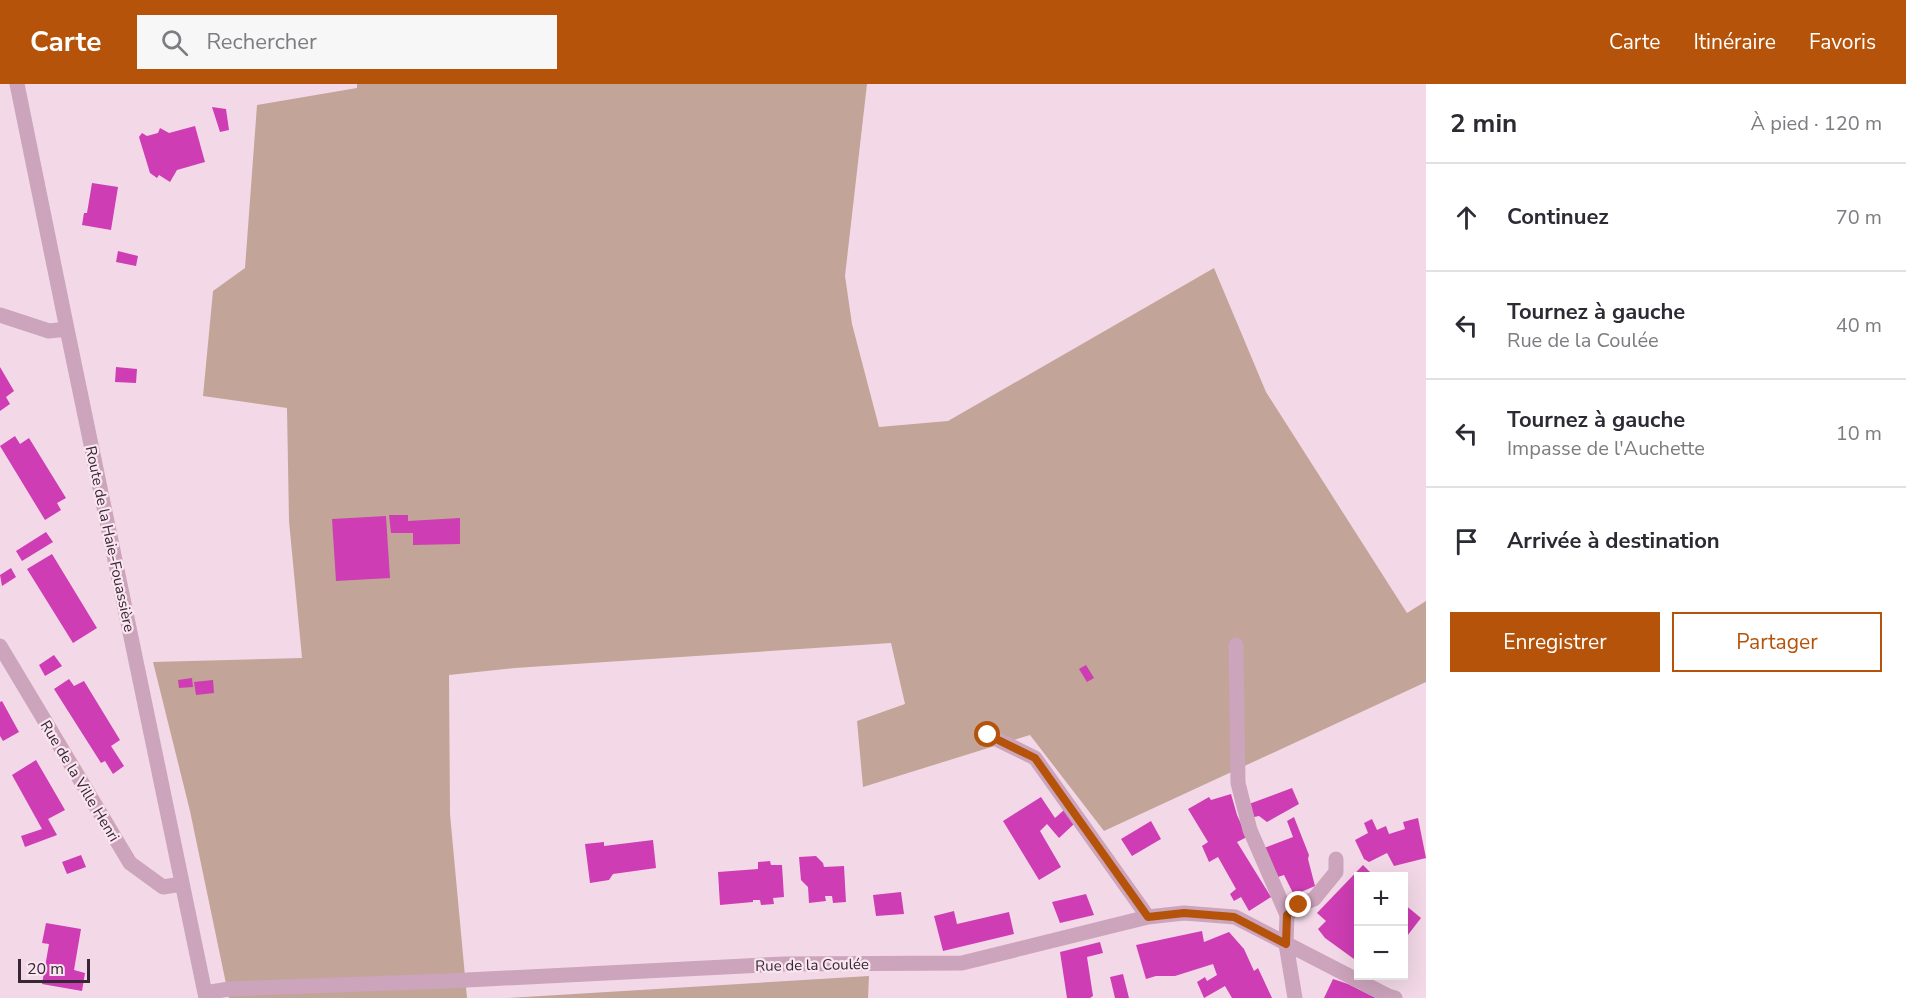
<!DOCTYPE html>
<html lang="fr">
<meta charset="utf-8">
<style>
body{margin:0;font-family:"Nunito Sans",sans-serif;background:#f7f7f7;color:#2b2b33}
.controls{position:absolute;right:18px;bottom:18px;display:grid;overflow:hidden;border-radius:0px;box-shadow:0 6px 24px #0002}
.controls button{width:54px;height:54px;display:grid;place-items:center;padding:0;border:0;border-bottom:2px solid #e1e1e2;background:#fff;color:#2b2b33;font:30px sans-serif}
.scale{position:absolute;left:18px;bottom:15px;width:72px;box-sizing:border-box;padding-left:6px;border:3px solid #372633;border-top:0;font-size:16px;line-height:21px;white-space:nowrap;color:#372633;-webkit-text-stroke:4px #fae6f0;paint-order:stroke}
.stop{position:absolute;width:18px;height:18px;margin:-14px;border:4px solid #b45309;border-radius:50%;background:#fff}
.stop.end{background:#b45309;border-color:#fff;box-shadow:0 2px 6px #0008}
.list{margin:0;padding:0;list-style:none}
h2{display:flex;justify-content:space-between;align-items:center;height:78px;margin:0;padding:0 24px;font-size:26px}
h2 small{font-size:20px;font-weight:400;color:#7c7c81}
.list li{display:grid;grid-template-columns:39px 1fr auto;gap:18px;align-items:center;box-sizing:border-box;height:108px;padding:0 24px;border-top:2px solid #e1e1e2}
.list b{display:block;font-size:22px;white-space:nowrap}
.list p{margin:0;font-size:20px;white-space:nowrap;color:#7c7c81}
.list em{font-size:20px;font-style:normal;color:#7c7c81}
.actions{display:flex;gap:12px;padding:18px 24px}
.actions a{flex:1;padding:14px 0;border:2px solid #b45309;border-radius:0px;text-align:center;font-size:21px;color:#b45309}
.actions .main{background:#b45309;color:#fff}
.icon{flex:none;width:33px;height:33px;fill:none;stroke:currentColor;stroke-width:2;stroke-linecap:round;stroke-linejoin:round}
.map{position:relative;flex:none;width:1426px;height:914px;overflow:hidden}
header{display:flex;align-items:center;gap:36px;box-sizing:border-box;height:84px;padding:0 30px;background:#b45309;color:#fff}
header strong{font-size:28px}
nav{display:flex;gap:33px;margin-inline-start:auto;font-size:21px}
.search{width:420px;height:54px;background:#f7f7f7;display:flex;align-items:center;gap:15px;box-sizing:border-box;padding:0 21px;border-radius:0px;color:#7c7c81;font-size:22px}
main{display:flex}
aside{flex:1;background:#fff}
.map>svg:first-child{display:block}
</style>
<header>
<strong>Carte</strong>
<div class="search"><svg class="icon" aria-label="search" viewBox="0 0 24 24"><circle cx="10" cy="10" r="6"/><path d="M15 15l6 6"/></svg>Rechercher</div>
<nav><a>Carte</a><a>Itinéraire</a><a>Favoris</a></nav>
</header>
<main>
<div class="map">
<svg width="1426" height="914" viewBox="0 0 1426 914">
<rect width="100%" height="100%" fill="#f3d9e7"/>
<path fill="#c3a498" d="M357,0h510l-22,192 7,48 27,103 69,-6 266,-153 52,124 141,221 19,-12v81l-322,149 -74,-96 -167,52 -6,-66 48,-17 -14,-61 -376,25 -66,7 1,139 17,184h-238l-39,-187 -37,-149 149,-4 -13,-137 -2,-113 -84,-12 10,-105 32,-23 12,-163 100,-17z
M869,892l-1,22h-361z"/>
<path fill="#ce3db3" d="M212,23l14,2 3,21 -9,2z
M195,42l10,36 -28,8 -7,12 -11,-7 -2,3 -7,-5 -11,-36 3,-4 5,3 11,-3 2,-5 9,5z
M92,99l26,4 -7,43 -29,-5 2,-12h3z
M118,167l20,5 -2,10 -20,-4z
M0,283l14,24 -8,6 4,7 -10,7z
M116,283l21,2 -1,14 -21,-1z
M15,352l5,8 9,-6 37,60 -9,5 4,7 -16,10 -45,-74z
M389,431h19v6l52,-3v26l-47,1v-12h-22z
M386,432l4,62 -54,3 -4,-62z
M46,448l7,10 -31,19 -6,-10z
M52,470l45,74 -24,15 -46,-74z
M11,484l5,9 -14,9 -2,-11z
M54,571l8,11 -17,10 -6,-11z
M1086,581l8,13 -7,4 -8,-13z
M192,594l1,9 -14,1 -1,-8z
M69,595l5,7 10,-5 36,59 -9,6 13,20 -11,8 -8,-13 -4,2 -47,-74z
M213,596l1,13 -18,2 -2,-13z
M2,617l17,31 -16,9 -3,-5v-34z
M36,676l29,50 -17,9 9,16 -32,12 -4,-11 21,-7 -30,-54z
M1292,704l7,16 -32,18 -8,-6 -5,1 -5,-13z
M1231,710l6,21 10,22 -10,5 34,55 -22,14 -8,-14 -7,4 -4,-7 6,-5 -18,-32 -9,5 -7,-16 6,-4 -20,-33 21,-12 2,3z
M1041,713l14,21 9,-8 10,14 -15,14 -12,-14 -7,7 21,36 -22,13 -36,-59z
M1294,733l15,38 -1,4 7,27 -21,9 -10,-20 -6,2 -14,-29 29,-11 -6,-16z
M1418,734l8,40 -32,8 -7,-13 -18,9 -5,-3 -9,-19 13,-7 -4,-10 8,-4 5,11 9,-4 3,8 16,-5 -2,-7z
M1151,737l10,18 -29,17 -11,-17z
M653,756l3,28 -43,6 -4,6 -19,3 -5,-39 19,-2v4z
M81,771l5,12 -19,7 -5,-12z
M816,772l7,7 1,4 20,-1 2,36 -13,1 -1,-7h-7l1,5 -17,2 -1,-16 -7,-7 -2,-23z
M770,777l1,4h11l2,32 -11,1 1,6 -13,1 -1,-5h-7v2l-33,3 -2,-33 40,-3v-7z
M1363,781l11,11h-16v77l-4,6 -29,-21 -7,-9 8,-8 -9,-8z
M901,808l3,22 -28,2 -3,-21z
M1086,810l8,21 -34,8 -8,-21z
M1404,820l17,14 -17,22z
M954,827l3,13 52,-12 5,22 -71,17 -9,-35z
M46,839l35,6 -7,41 11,3 -3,18 -40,-7 7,-40 -7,-1z
M1202,847l2,11 25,-10 15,17 10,22 4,-3 14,30h-40l-7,-12 -21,12 -7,-16 8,-5 2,4 10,-6 -4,-11 -38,12h-19l-10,3 -10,-34z
M1100,858l3,11 -16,4 6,39 -3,2h-23l-7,-46z
M1123,890l6,24h-14l-5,-21z
M1333,895l15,5 28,14h-52z"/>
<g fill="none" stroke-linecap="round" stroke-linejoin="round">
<path stroke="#cca4bc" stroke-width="15" d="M17,0l50,245 139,669
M0,231l49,16 18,-2
M1236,561l2,138 12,47 37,85 -1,29 9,54
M0,562l130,217 33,24 19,-3
M988,651l47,23 113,159
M1287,831l12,-10 15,-6 22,-27v-13
M205,909l24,-4 219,-8 336,-17 178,-1 186,-46 36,-4 51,4 153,79 7,2"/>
</g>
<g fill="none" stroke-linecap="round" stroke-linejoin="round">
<path stroke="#b45309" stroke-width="8" d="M988,651l47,23 113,159 36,-4 50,4 52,27 1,-29 12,-10"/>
</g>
<g text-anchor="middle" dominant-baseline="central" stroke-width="4.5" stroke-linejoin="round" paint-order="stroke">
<g font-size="15" fill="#372633" stroke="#fae6f0">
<text transform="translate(110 455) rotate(78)">Route de la Haie-Fouassière</text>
<text transform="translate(80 697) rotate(59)">Rue de la Ville Henri</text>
<text transform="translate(812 881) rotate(-1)">Rue de la Coulée</text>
</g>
</g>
</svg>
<div class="controls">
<button>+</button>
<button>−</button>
</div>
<div class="scale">20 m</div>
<div class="stop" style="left:988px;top:651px"></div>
<div class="stop end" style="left:1299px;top:821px"></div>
</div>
<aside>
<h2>2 min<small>À pied · 120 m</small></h2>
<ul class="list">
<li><svg class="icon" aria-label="ahead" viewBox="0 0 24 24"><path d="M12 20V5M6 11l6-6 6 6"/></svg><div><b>Continuez</b></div><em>70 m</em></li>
<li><svg class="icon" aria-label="left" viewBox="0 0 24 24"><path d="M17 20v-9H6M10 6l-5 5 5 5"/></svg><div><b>Tournez à gauche</b><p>Rue de la Coulée</p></div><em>40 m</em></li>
<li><svg class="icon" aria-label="left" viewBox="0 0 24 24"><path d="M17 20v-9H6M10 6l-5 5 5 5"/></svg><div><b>Tournez à gauche</b><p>Impasse de l'Auchette</p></div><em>10 m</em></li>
<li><svg class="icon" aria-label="arrive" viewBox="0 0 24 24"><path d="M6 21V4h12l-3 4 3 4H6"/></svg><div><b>Arrivée à destination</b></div></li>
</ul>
<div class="actions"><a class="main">Enregistrer</a><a>Partager</a></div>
</aside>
</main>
